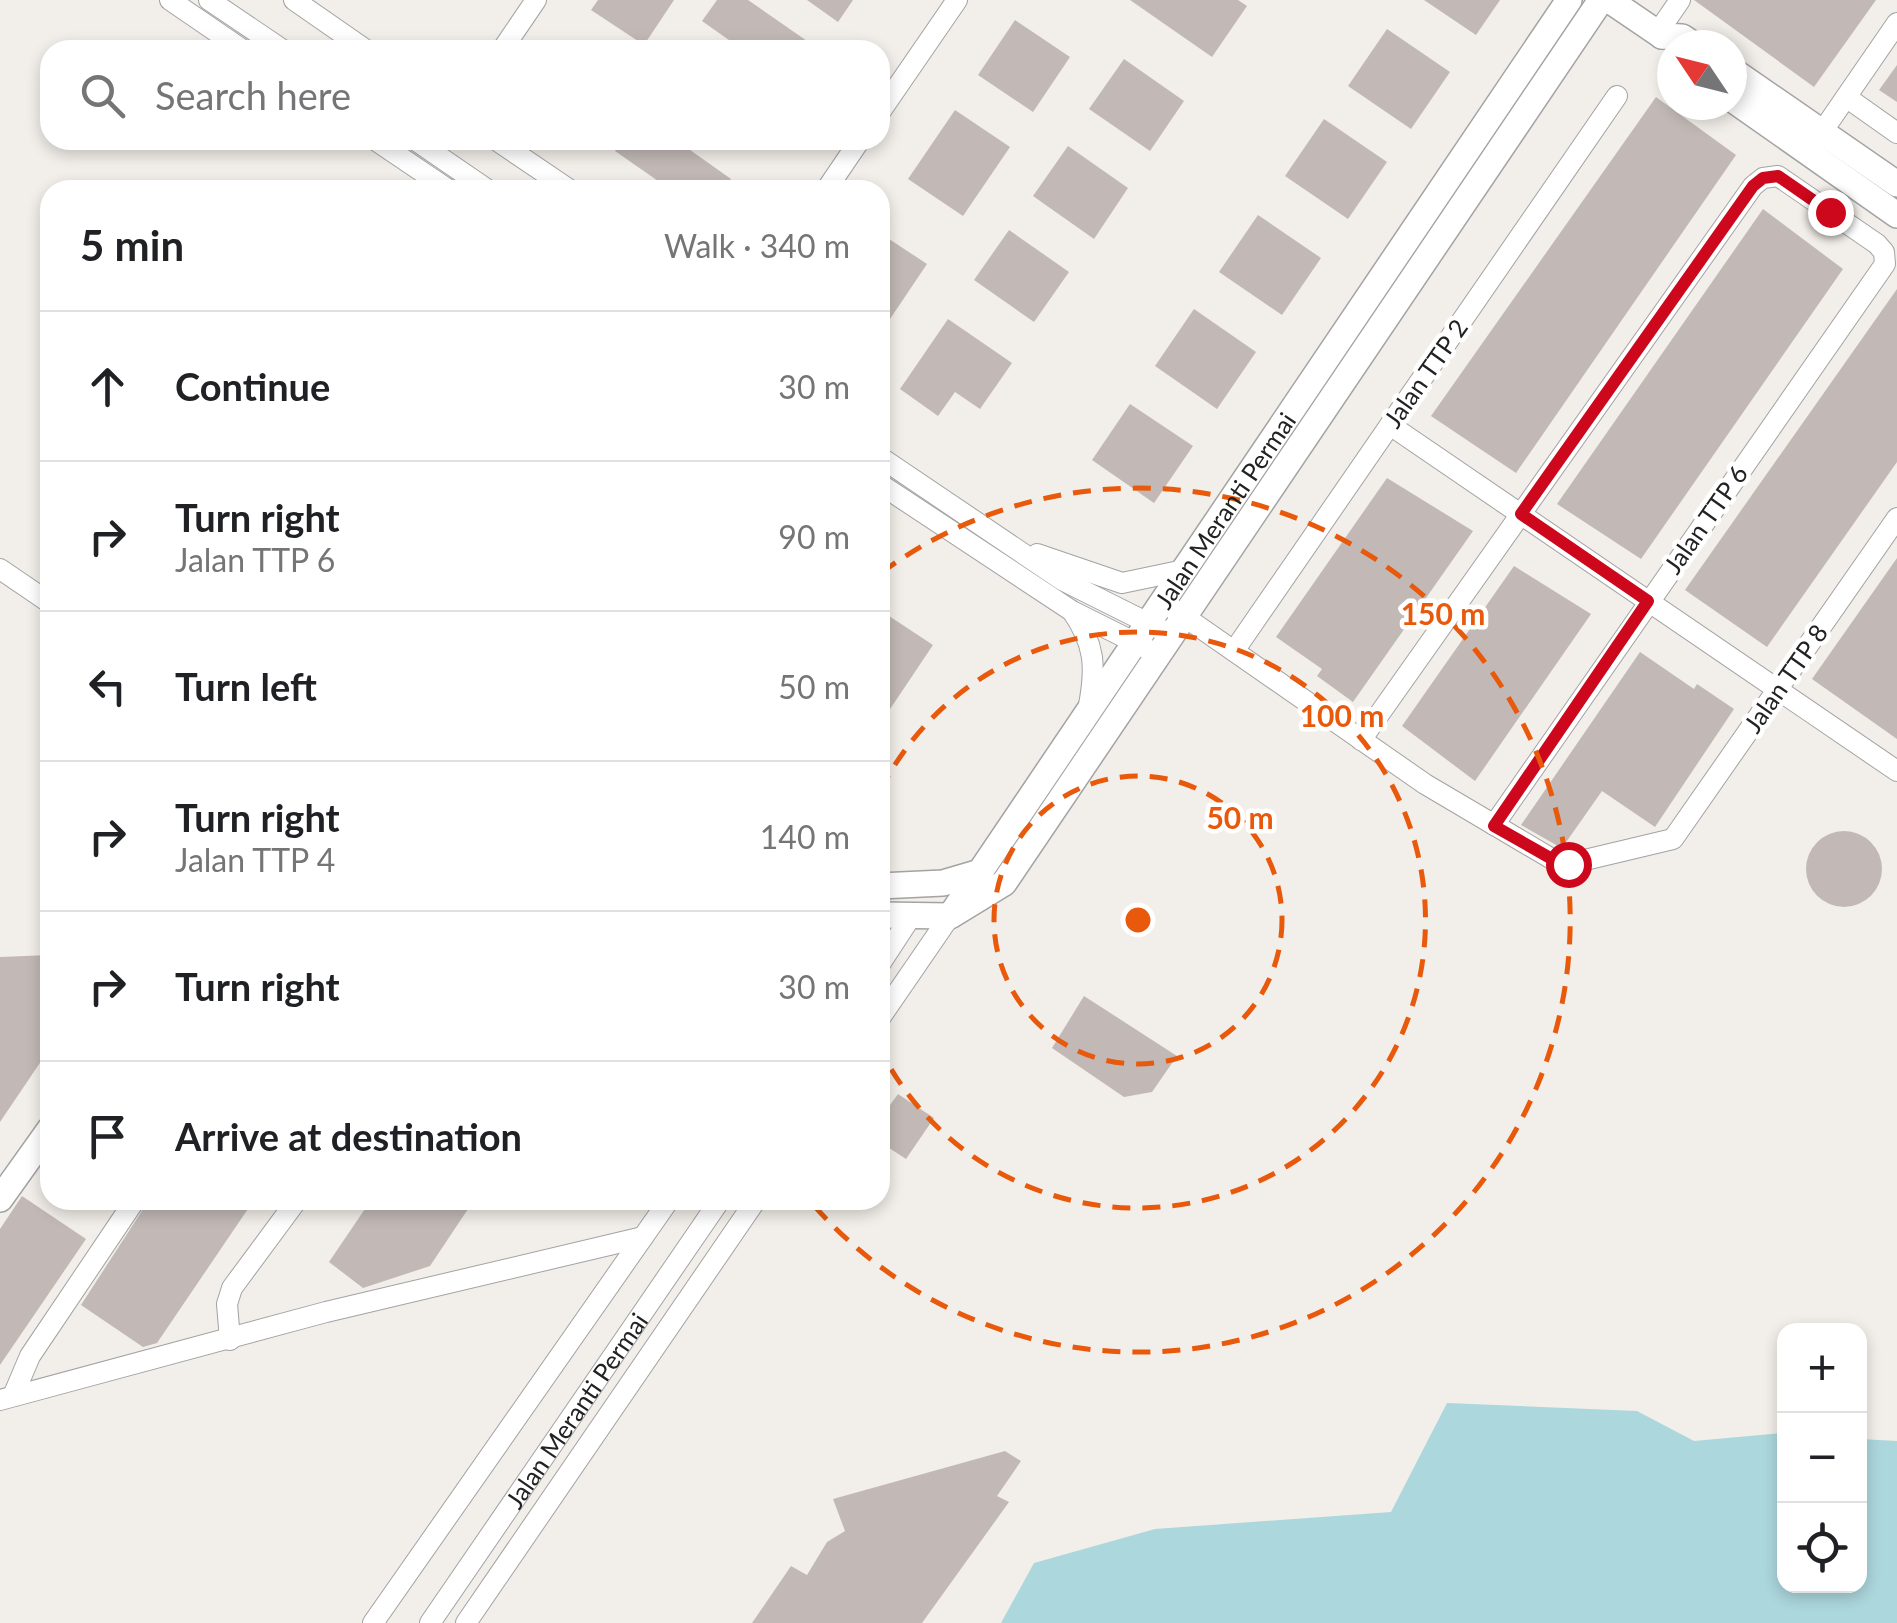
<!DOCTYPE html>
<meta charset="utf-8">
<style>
body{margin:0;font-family:Lato,sans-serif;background:#f6f6f6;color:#202124}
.controls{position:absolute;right:30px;bottom:30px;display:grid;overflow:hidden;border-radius:20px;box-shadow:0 5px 15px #0003}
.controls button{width:90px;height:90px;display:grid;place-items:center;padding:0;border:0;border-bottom:2px solid #e0e0e0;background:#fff;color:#202124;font:50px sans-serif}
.compass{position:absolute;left:1657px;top:30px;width:90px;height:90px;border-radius:50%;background:#fff;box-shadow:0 5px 15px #0003;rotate:305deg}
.stop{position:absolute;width:30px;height:30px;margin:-22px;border:8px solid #cd071c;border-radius:50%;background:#fff}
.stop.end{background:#cd071c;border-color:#fff;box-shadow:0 2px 10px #0008}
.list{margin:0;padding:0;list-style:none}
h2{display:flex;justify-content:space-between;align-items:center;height:130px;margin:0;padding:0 40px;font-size:42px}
h2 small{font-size:32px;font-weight:400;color:#757577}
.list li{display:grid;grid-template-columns:65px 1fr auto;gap:30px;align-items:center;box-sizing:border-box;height:150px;padding:0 40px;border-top:2px solid #e0e0e0}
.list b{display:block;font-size:38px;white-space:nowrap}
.list p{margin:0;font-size:32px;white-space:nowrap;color:#757577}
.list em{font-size:32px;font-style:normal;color:#757577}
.icon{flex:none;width:55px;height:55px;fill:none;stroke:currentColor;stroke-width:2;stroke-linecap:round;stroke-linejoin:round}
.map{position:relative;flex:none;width:1897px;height:1623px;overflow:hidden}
.search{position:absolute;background:#fff;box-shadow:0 5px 15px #0003;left:40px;top:40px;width:850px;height:110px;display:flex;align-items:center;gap:25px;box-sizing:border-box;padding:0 35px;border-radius:30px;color:#757577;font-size:38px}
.panel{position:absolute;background:#fff;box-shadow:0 5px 15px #0003;left:40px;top:180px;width:850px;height:1030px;border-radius:30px}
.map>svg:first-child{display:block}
</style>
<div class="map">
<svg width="1897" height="1623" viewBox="0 0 1897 1623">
<rect width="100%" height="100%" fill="#f2eee9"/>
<path fill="#acd7dd" d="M1447,1403l190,8 57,30 90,-8v153h76v-147l37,2v182h-896l33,-60 121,-34 236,-17z"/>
<path fill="#c2b9b6" d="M598,0h76l-30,45 -53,-35z
M717,0h31l72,50h-77l-41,-29z
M807,0h46l-15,22z
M1130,0h108l9,6 -35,51z
M1424,0h76l-24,35z
M1694,0h182l-62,87z
M1015,20l55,37 -37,55 -55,-37z
M1387,29l63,43 -39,57 -63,-43z
M1124,59l60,42 -34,50 -61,-42z
M1897,65v37l-18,-12z
M1656,97l80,58 -220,318 -85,-57z
M955,110l55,37 -47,69 -55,-37z
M1324,119l63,43 -39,57 -63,-43z
M622,140h54l55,39 -8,11h-52l-56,-39z
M1068,146l60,42 -34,51 -61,-43z
M1763,209l80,60 -202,290 -84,-55z
M1258,215l63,43 -39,57 -63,-43z
M1009,230l60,42 -35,50 -60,-42z
M880,233l47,31 -37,55 -10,-6z
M1897,289v173l-130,185 -82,-57z
M1194,309l62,43 -39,57 -62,-43z
M948,319l64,44 -32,46 -25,-17 -17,24 -38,-27z
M1130,404l63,42 -39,57 -62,-43z
M1387,478l86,53 -120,171 -36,-26 5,-7 -46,-32z
M1897,558v181l-85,-60z
M1514,566l77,48 -116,167 -73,-55z
M880,610l53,35 -53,79z
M1640,652l54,37 3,-5 37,25 -79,118 -53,-36 -40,57 -4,-2 -37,-21z
M1806 869a38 38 0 1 1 76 0a38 38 0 1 1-76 0Z
M50,955v93l-50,74v-165z
M1084,996l93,60 -25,36 -28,5 -72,-49z
M898,1094l36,24 -28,41 -26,-17v-23z
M22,1196l64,43 -86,126v-136z
M149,1200h105l-97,143 -14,4 -62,-42z
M371,1200h103l-44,66 -67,22 -34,-26z
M1005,1451l16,10 -24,35 12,6 -87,121h-170l39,-57 16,9 20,-33 18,-11 -12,-32z"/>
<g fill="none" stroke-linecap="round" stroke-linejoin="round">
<defs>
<g id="minor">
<path d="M170,0l73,50"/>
<path d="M209,0l74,50"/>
<path d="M294,0l72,50"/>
<path d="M1658,32l22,-32"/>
<path d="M502,50l34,-50"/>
<path d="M1846,97l51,36"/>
<path d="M880,112l77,-112"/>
<path d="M375,140l74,50"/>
<path d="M415,140l73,50"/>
<path d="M496,140l74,50"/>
<path d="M1813,145l84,-122"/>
<path d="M826,190l34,-50"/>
<path d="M1390,425l507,346"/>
<path d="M880,457l182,123 110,55"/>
<path d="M880,484l192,127 74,37"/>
<path d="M1037,554l85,29 62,-13"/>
<path d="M0,569l50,34"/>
<path d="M1172,608l253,176 127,75 16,5 105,-25 224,-321"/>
<path d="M1072,611c23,33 24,56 17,94"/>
<path d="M1234,651l383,-555"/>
<path d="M1361,740l392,-554 10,-8 15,-2 99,68 7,8 1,12 -391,561"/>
<path d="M880,964l32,-49"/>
<path d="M880,1018l70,-102"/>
<path d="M230,1340l-3,-36 5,-16 65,-88"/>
<path d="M13,1396l17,-40 105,-156"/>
<path d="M0,1400l326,-88 317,-75"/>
<path d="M373,1623l296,-423"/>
<path id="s1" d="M430,1623l290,-423"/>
<path d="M466,1623l290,-423"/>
</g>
<g id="tertiary">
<path d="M1609,0l53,36"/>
<path d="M1662,36l20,1 12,8"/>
<path d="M1732,70l165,114"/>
<path d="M1732,99l165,116"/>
<path d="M880,886l63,-3 34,-10"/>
<path id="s2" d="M953,912l616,-912"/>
<path d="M880,915l70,1 54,-33 597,-883"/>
<path d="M0,1199l50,-70"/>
</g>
</defs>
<use href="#minor" stroke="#a3a3a3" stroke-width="22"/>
<use href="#tertiary" stroke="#a3a3a3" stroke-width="28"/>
<use href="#minor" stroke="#fff" stroke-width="20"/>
<use href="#tertiary" stroke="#fff" stroke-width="25"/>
</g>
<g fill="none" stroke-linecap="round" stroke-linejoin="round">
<path stroke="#cd071c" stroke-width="12" d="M1568,864l-16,-5 -58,-33 154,-225 -127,-87 232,-328 10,-8 15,-2 52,36"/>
</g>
<g fill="none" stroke="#e8590c" stroke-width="5" stroke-dasharray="18 12">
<circle cx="1138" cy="920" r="144"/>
<path d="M880 791A288 288 0 1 1 880 1049"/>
<path d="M881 573A432 432 0 1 1 810 1201"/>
</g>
<g text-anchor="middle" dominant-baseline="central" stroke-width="9" stroke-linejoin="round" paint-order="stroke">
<g font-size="25" fill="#222" stroke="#fff">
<text transform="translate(1425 373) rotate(-55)">Jalan TTP 2</text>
<text stroke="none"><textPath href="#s2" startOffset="485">Jalan Meranti Permai</textPath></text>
<text transform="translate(1705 519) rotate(-55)">Jalan TTP 6</text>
<text transform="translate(1785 678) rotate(-55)">Jalan TTP 8</text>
<text stroke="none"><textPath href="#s1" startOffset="258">Jalan Meranti Permai</textPath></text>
</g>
</g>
<circle cx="1138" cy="920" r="15" fill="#e8590c" stroke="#fff" stroke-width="5"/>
<g font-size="30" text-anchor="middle" font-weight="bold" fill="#e8590c" stroke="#fff" stroke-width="9" stroke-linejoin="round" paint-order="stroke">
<text x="1443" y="625">150 m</text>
<text x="1342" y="727">100 m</text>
<text x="1240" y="829">50 m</text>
</g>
</svg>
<div class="controls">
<button>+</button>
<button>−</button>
<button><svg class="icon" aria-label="locate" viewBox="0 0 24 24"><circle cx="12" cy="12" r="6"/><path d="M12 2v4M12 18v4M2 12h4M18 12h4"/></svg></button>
</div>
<svg class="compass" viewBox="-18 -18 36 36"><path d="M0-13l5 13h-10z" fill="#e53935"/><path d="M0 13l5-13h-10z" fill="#757577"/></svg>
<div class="stop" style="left:1568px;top:864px"></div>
<div class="stop end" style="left:1830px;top:212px"></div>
<div class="search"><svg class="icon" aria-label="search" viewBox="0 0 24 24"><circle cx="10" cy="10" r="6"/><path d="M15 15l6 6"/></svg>Search here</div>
<section class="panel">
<h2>5 min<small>Walk · 340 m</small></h2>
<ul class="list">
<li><svg class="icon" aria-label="ahead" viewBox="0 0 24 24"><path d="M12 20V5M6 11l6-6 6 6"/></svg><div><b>Continue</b></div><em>30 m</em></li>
<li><svg class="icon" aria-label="right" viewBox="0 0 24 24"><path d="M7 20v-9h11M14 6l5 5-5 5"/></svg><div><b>Turn right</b><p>Jalan TTP 6</p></div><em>90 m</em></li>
<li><svg class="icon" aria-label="left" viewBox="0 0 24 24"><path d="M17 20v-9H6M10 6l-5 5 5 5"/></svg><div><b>Turn left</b></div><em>50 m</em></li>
<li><svg class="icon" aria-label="right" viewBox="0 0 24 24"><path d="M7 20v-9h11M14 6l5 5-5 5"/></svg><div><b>Turn right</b><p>Jalan TTP 4</p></div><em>140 m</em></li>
<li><svg class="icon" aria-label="right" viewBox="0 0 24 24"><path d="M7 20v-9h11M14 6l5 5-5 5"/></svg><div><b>Turn right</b></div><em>30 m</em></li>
<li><svg class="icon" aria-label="arrive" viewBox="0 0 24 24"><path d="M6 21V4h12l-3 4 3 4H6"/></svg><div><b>Arrive at destination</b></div></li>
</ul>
</section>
</div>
